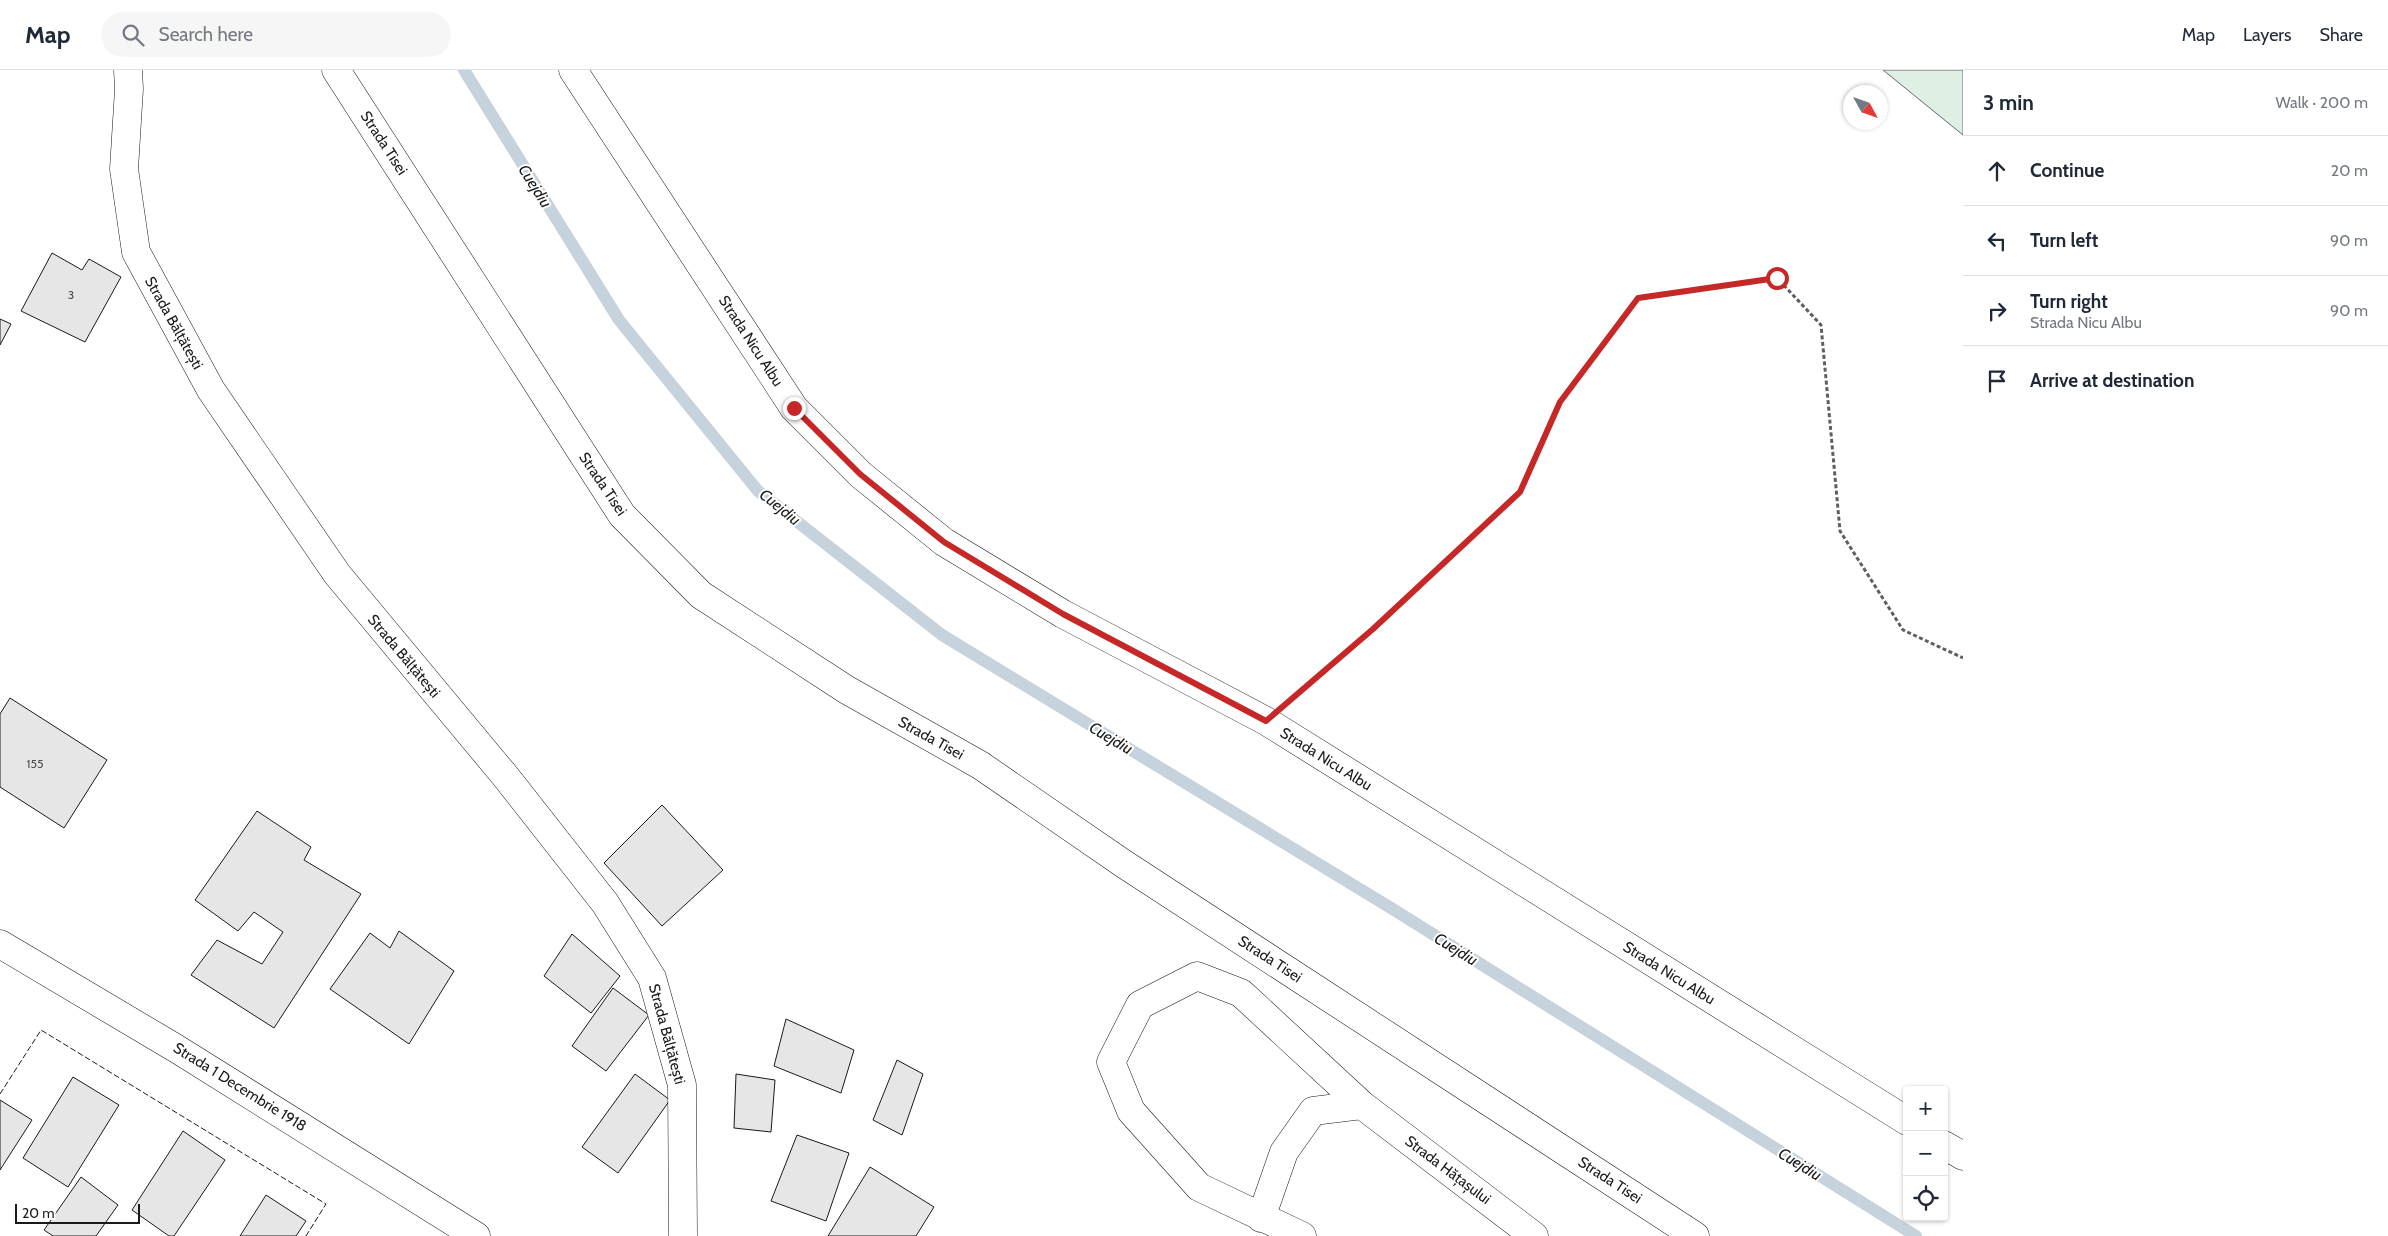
<!DOCTYPE html>
<meta charset="utf-8">
<style>
body{margin:0;font-family:Cabin,sans-serif;background:#f6f6f7;color:#1f2937}
.controls{position:absolute;right:15px;bottom:15px;display:grid;overflow:hidden;border-radius:5px;box-shadow:0 1px 4px #0004}
.controls button{width:45px;height:45px;display:grid;place-items:center;padding:0;border:0;border-bottom:1px solid #e0e1e3;background:#fff;color:#1f2937;font:25px sans-serif}
.compass{position:absolute;left:1843px;top:15px;width:45px;height:45px;border-radius:50%;background:#fff;box-shadow:0 1px 4px #0004;rotate:130deg}
.scale{position:absolute;left:15px;bottom:12px;width:125px;box-sizing:border-box;padding-left:5px;border:2px solid #1a1a1a;border-top:0;font-size:14px;line-height:18px;white-space:nowrap;color:#1a1a1a;-webkit-text-stroke:4px #fff;paint-order:stroke}
.stop{position:absolute;width:15px;height:15px;margin:-11px;border:4px solid #c62828;border-radius:50%;background:#fff}
.stop.end{background:#c62828;border-color:#fff;box-shadow:0 1px 5px #0008}
.list{margin:0;padding:0;list-style:none}
h2{display:flex;justify-content:space-between;align-items:center;height:65px;margin:0;padding:0 20px;font-size:21px}
h2 small{font-size:16px;font-weight:400;color:#747a83}
.list li{display:grid;grid-template-columns:32px 1fr auto;gap:15px;align-items:center;box-sizing:border-box;height:70px;padding:0 20px;border-top:1px solid #e0e1e3}
.list b{display:block;font-size:19px;white-space:nowrap}
.list p{margin:0;font-size:16px;white-space:nowrap;color:#747a83}
.list em{font-size:16px;font-style:normal;color:#747a83}
.icon{flex:none;width:28px;height:28px;fill:none;stroke:currentColor;stroke-width:2;stroke-linecap:round;stroke-linejoin:round}
.map{position:relative;flex:none;width:1963px;height:1166px;overflow:hidden}
header{display:flex;align-items:center;gap:30px;box-sizing:border-box;height:70px;padding:0 25px;background:#fff;border-bottom:1px solid #e0e1e3}
header strong{font-size:24px}
nav{display:flex;gap:28px;margin-inline-start:auto;font-size:18px}
.search{width:350px;height:45px;background:#f6f6f7;display:flex;align-items:center;gap:12px;box-sizing:border-box;padding:0 18px;border-radius:28px;color:#747a83;font-size:19px}
main{display:flex}
aside{flex:1;background:#fff}
.map>svg:first-child{display:block}
</style>
<header>
<strong>Map</strong>
<div class="search"><svg class="icon" aria-label="search" viewBox="0 0 24 24"><circle cx="10" cy="10" r="6"/><path d="M15 15l6 6"/></svg>Search here</div>
<nav><a>Map</a><a>Layers</a><a>Share</a></nav>
</header>
<main>
<div class="map">
<svg width="1963" height="1166" viewBox="0 0 1963 1166">
<rect width="100%" height="100%" fill="#fff"/>
<path fill="#e0efe3" stroke="#6a6a6a" d="M1883,0h80v65z"/>
<g fill="none" stroke-linecap="round" stroke-linejoin="round">
<path stroke="#c6d2dc" stroke-width="12" d="M464,0l155,250 139,171 184,144 449,273 525,328"/>
</g>
<path fill="#e6e6e6" stroke="#1a1a1a" d="M52,183l30,17 7,-11 32,18 -36,65 -64,-31z
M0,249l11,5 -11,21z
M10,628l97,62 -43,68 -64,-41v-73z
M662,735l61,65 -61,56 -58,-63z
M257,741l54,36 -7,13 57,34 -87,134 -83,-53 26,-35 45,24 21,-32 -29,-20 -16,19 -43,-31z
M399,861l55,40 -45,73 -79,-55 40,-56 20,15z
M572,864l48,42 -29,37 -47,-37z
M613,918l36,27 -43,56 -34,-25z
M786,949l68,31 -13,43 -67,-27z
M897,990l26,14 -21,61 -29,-15z
M635,1004l35,26 -52,73 -36,-26z
M736,1004l39,6 -4,52 -37,-4z
M73,1007l46,28 -51,82 -45,-29z
M0,1030l32,20 -32,50z
M183,1061l42,29 -51,76h-5l-37,-26z
M797,1065l52,18 -23,68 -55,-20z
M870,1097l64,40 -18,29h-88z
M81,1107l37,28 -22,31h-43l-9,-6z
M266,1125l40,26 -10,15h-56z"/>
<g fill="none" stroke-linecap="round" stroke-linejoin="round">
<defs>
<path id="minor" d="M128,0l1,19 -5,80 12,83 75,138 126,184 169,203 99,126 47,75 30,107 1,151
M336,0l286,445 79,80 146,95 133,75 144,99 571,372
M573,0l221,338 67,67 83,67 119,72 203,107 641,400
M1944,1075l19,11
M1261,1148l23,-66 29,-41 49,-6
M1302,1166l-103,-49 -68,-76 -20,-49 29,-57 57,-29 44,17 121,112 172,131"/>
<path id="major" d="M0,874l177,105 299,187"/>
</defs>
<use href="#minor" stroke="#1a1a1a" stroke-width="29"/>
<use href="#major" stroke="#1a1a1a" stroke-width="29"/>
<path stroke="#5f5f5f" stroke-width="3" stroke-dasharray="4 2.5" stroke-linecap="butt" d="M1295,626l78,-67 147,-137 40,-90 78,-104 139,-20 44,47 19,206 63,99 60,28"/>
<use href="#minor" stroke="#fff" stroke-width="28"/>
<use href="#major" stroke="#fff" stroke-width="28"/>
<path stroke="#1a1a1a" stroke-width="1" stroke-dasharray="6 2.5" stroke-linecap="butt" d="M0,1024l41,-64 285,174 -20,32"/>
</g>
<g fill="none" stroke-linecap="round" stroke-linejoin="round">
<path stroke="#c62828" stroke-width="6" d="M794,338l66,66 84,68 119,72 203,107 107,-92 147,-137 40,-90 78,-104 139,-20"/>
</g>
<g text-anchor="middle" dominant-baseline="central" stroke-width="4" stroke-linejoin="round" paint-order="stroke">
<g font-size="12" fill="#4d4d4d">
<text x="71" y="224">3</text>
<text x="35" y="693">155</text>
</g>
<g font-size="15" fill="#1a1a1a" stroke="#fff">
<text transform="translate(384 73) rotate(57)">Strada Tisei</text>
<text transform="translate(174 253) rotate(61)">Strada Bălțătești</text>
<text transform="translate(751 271) rotate(57)">Strada Nicu Albu</text>
<text transform="translate(603 414) rotate(56)">Strada Tisei</text>
<text transform="translate(404 586) rotate(50)">Strada Bălțătești</text>
<text transform="translate(931 668) rotate(29)">Strada Tisei</text>
<text transform="translate(1326 689) rotate(32)">Strada Nicu Albu</text>
<text transform="translate(1270 889) rotate(33)">Strada Tisei</text>
<text transform="translate(1669 903) rotate(32)">Strada Nicu Albu</text>
<text transform="translate(667 964) rotate(75)">Strada Bălțătești</text>
<text transform="translate(240 1017) rotate(32)">Strada 1 Decembrie 1918</text>
<text transform="translate(1448 1100) rotate(37)">Strada Hățașului</text>
<text transform="translate(1610 1110) rotate(33)">Strada Tisei</text>
</g>
<g font-size="16" font-style="italic" fill="#1a1a1a" stroke="#fff">
<text transform="translate(535 116) rotate(58)">Cuejdiu</text>
<text transform="translate(780 437) rotate(39)">Cuejdiu</text>
<text transform="translate(1111 668) rotate(31)">Cuejdiu</text>
<text transform="translate(1456 879) rotate(32)">Cuejdiu</text>
<text transform="translate(1800 1094) rotate(32)">Cuejdiu</text>
</g>
</g>
</svg>
<div class="controls">
<button>+</button>
<button>−</button>
<button><svg class="icon" aria-label="locate" viewBox="0 0 24 24"><circle cx="12" cy="12" r="6"/><path d="M12 2v4M12 18v4M2 12h4M18 12h4"/></svg></button>
</div>
<svg class="compass" viewBox="-18 -18 36 36"><path d="M0-13l5 13h-10z" fill="#e53935"/><path d="M0 13l5-13h-10z" fill="#747a83"/></svg>
<div class="scale">20 m</div>
<div class="stop" style="left:1777px;top:208px"></div>
<div class="stop end" style="left:794px;top:338px"></div>
</div>
<aside>
<h2>3 min<small>Walk · 200 m</small></h2>
<ul class="list">
<li><svg class="icon" aria-label="ahead" viewBox="0 0 24 24"><path d="M12 20V5M6 11l6-6 6 6"/></svg><div><b>Continue</b></div><em>20 m</em></li>
<li><svg class="icon" aria-label="left" viewBox="0 0 24 24"><path d="M17 20v-9H6M10 6l-5 5 5 5"/></svg><div><b>Turn left</b></div><em>90 m</em></li>
<li><svg class="icon" aria-label="right" viewBox="0 0 24 24"><path d="M7 20v-9h11M14 6l5 5-5 5"/></svg><div><b>Turn right</b><p>Strada Nicu Albu</p></div><em>90 m</em></li>
<li><svg class="icon" aria-label="arrive" viewBox="0 0 24 24"><path d="M6 21V4h12l-3 4 3 4H6"/></svg><div><b>Arrive at destination</b></div></li>
</ul>
</aside>
</main>
